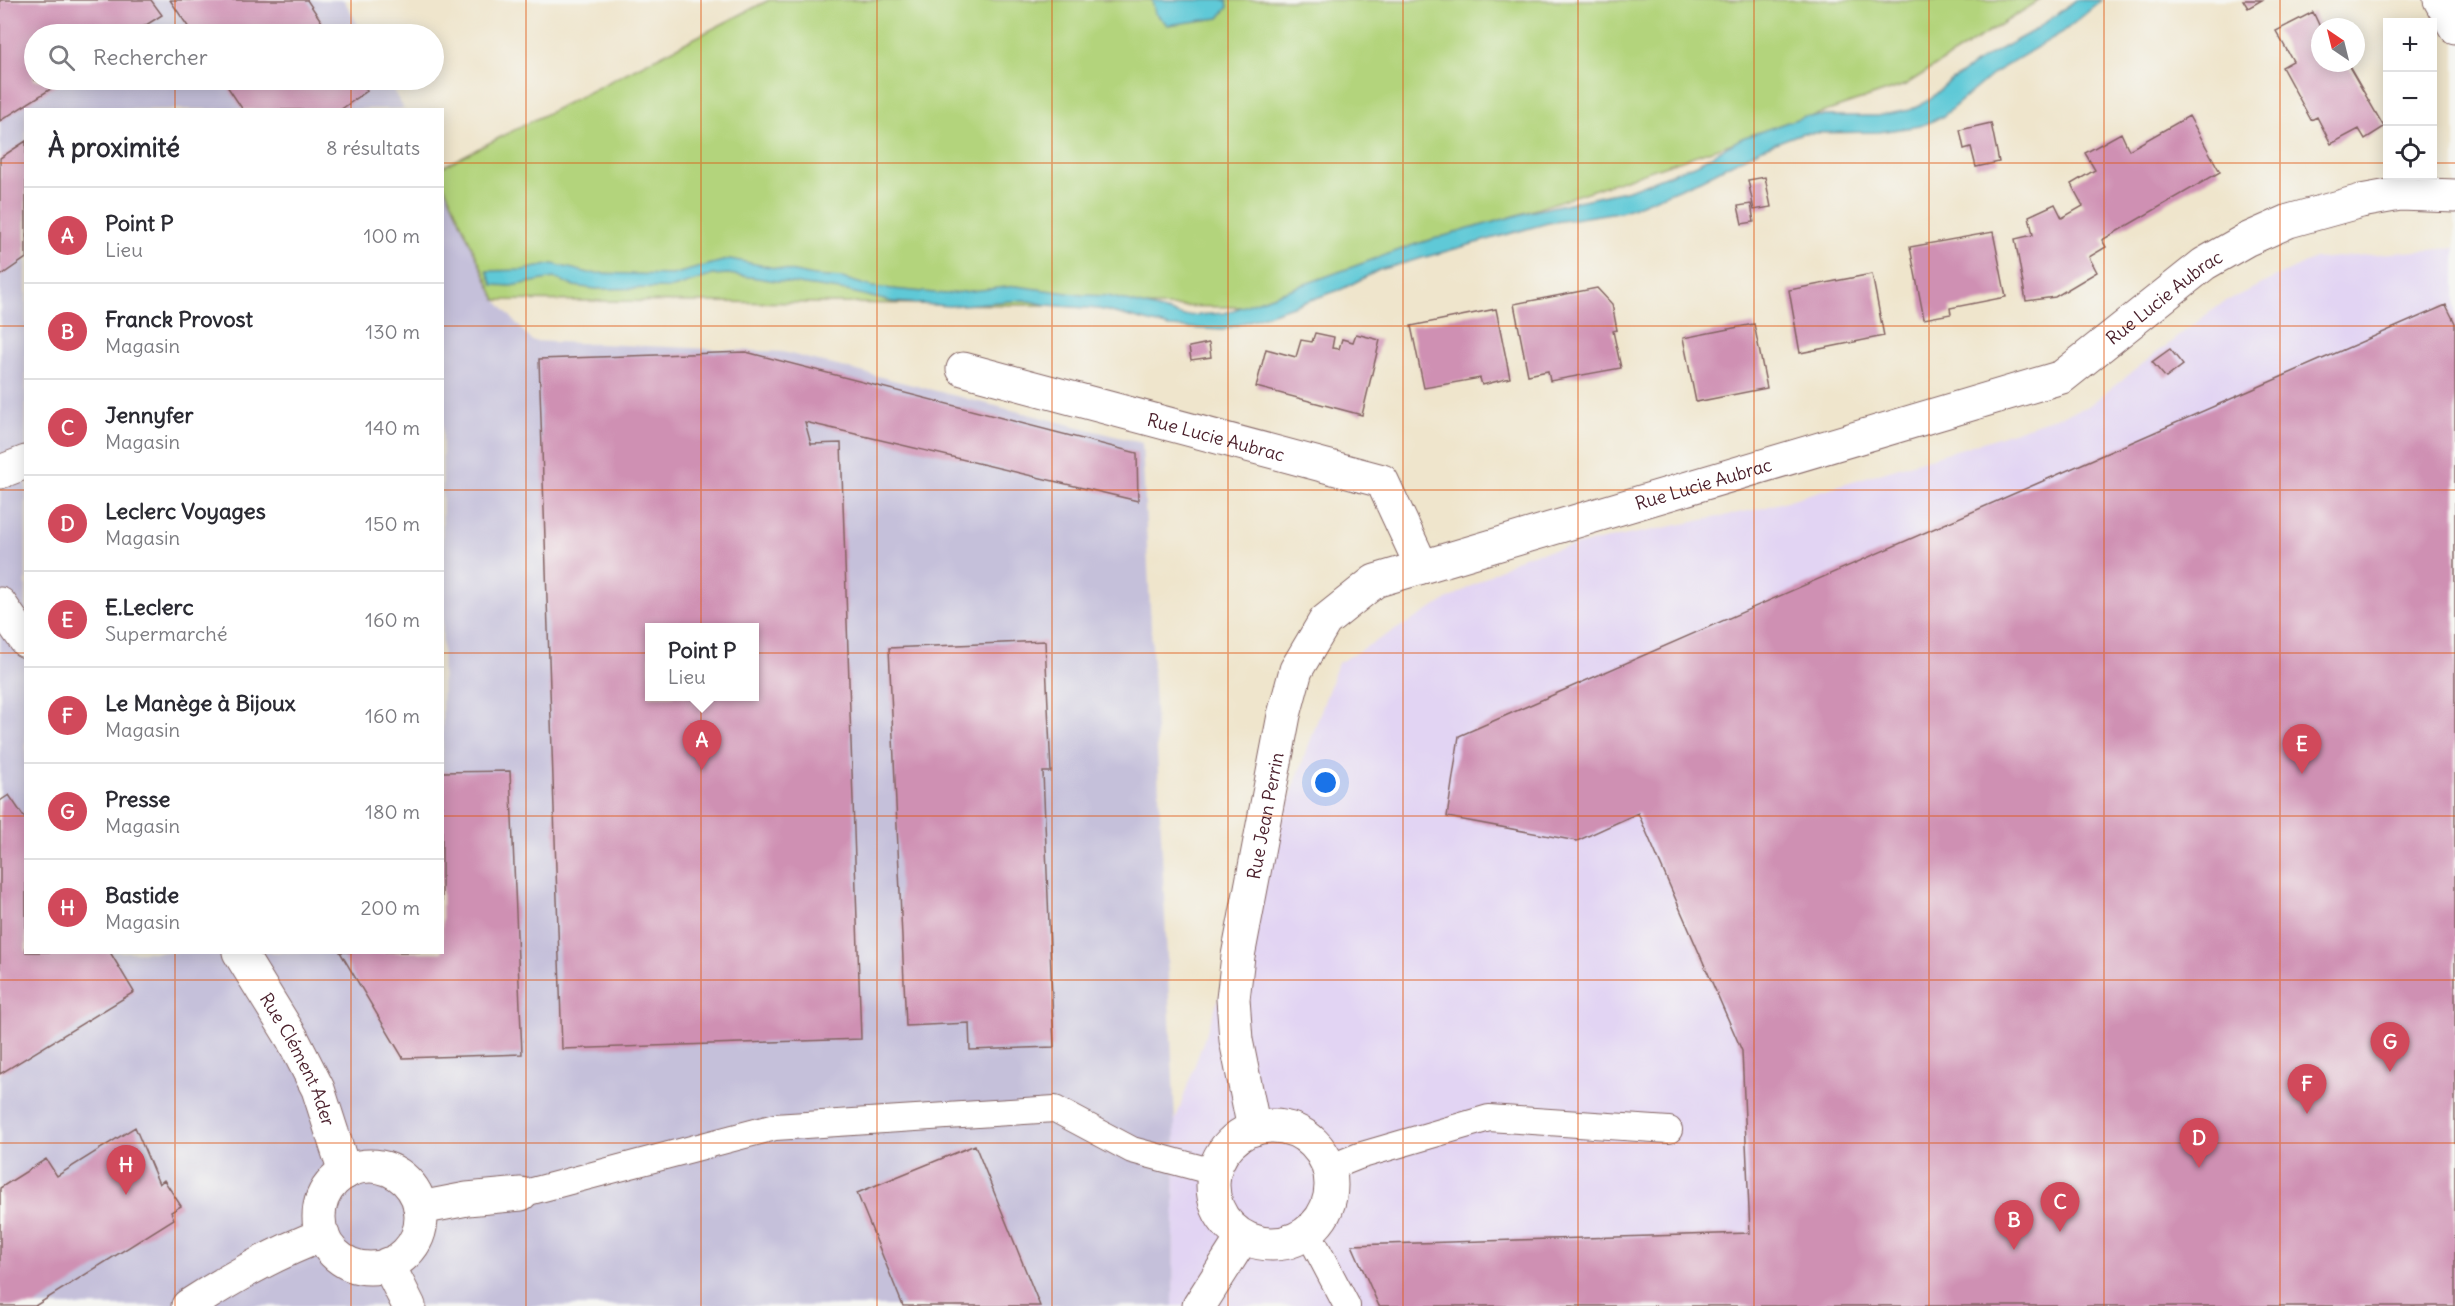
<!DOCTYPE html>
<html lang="fr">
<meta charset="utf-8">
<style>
body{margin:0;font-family:Delius,sans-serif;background:#f2f2f3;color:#2b2b33}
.controls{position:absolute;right:18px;top:18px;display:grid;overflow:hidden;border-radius:0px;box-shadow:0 3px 15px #0003}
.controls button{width:54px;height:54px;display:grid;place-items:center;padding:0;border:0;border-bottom:2px solid #e1e1e2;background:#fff;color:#2b2b33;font:30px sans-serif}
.compass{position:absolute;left:2311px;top:18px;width:54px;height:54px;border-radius:50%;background:#fff;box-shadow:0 3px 15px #0003;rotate:325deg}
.you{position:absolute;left:1326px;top:783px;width:21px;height:21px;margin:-15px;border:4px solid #fff;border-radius:50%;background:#1a73e8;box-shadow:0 0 0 9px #1a73e833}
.badge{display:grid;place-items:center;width:39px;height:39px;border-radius:50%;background:#d1495b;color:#fff;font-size:20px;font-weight:700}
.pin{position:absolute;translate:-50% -50px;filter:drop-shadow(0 2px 3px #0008)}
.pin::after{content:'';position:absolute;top:32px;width:21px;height:18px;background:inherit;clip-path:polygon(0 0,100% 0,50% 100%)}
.popup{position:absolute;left:645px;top:623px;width:114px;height:78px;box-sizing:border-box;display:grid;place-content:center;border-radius:0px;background:#fff;filter:drop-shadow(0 2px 4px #0005);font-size:20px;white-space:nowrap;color:#7c7c81}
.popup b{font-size:22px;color:#2b2b33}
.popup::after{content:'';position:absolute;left:50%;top:100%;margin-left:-12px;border:12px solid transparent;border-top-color:#fff}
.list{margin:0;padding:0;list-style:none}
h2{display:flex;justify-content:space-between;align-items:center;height:78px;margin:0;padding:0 24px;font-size:26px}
h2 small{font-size:20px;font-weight:400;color:#7c7c81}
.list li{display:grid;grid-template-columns:39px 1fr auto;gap:18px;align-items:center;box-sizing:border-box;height:96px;padding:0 24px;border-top:2px solid #e1e1e2}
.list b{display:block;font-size:22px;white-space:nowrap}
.list p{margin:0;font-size:20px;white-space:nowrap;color:#7c7c81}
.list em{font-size:20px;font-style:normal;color:#7c7c81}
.icon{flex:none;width:33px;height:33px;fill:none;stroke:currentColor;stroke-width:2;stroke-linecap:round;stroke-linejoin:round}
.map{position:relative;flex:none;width:2455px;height:1306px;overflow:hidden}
.search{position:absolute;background:#fff;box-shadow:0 3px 15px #0003;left:24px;top:24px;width:420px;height:66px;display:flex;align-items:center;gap:15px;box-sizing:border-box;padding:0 21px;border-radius:33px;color:#7c7c81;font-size:22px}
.panel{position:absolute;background:#fff;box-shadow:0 3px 15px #0003;left:24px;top:108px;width:420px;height:846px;border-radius:0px}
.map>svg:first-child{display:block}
</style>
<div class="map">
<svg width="2455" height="1306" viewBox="0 0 2455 1306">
<rect width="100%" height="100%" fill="#f6f6f2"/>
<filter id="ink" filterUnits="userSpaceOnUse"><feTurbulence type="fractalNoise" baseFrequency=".0167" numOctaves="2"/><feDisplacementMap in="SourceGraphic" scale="12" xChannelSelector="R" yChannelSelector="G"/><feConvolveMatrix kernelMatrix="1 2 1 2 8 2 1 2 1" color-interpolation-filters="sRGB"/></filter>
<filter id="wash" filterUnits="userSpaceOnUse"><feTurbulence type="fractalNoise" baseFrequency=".008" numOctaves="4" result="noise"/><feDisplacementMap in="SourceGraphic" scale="24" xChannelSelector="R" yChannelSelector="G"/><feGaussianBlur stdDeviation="1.35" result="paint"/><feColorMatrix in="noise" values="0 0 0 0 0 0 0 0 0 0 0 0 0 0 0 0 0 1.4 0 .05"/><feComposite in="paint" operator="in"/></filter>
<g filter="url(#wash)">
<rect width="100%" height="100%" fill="#efe5cc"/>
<path fill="#e2d4f3" d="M2455,248v1058h-1282l2,-185 163,-458 185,-107 240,-48 226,-68 98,-33 133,-103 94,-45z"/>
<path fill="#c5c0da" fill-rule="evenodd" d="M0,0h344l19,34h-329v46h353l17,29 -378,1v842h416l1,-769 53,117 36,41 250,11 360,91 33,678 -2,185h-1173zM650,628h104v68h-104z"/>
<path fill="#b3d47c" stroke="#7e7a54" stroke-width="1.5" d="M769,0h1271l-135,85 -661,222 -748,-7 -53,-117 -1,-16z"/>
<path fill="#5ec9d7" stroke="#547481" stroke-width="1.5" d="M1152,0h75l1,7 -9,11 -51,7 -13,-12z
M2076,0h26l-39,32 -68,40 -53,45 -22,9 -41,6 -77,1 -40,15 -62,32 -76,31 -76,12 -169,47 -37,19 -119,41 -53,-3 -71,-18 -52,-4 -23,-5 -75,6 -57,-4 -45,-11 -119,-17 -15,1 -40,13 -77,1 -22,-3 -20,-8 -43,8 -18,-1 -6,-14 36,-1 30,-6 36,9 83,2 58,-16 84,17 28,2 30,9 73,7 71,-8 66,9 26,1 76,20 41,-3 191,-69 113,-32 100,-22 70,-27 43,-25 63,-22h72l33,-6 21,-11 13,-13 40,-28 51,-28z"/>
<g id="blocks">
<path fill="#cf90b3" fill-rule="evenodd" d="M0,0h151l11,15 -30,19h-98v46h31l-65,41z
M170,0h137l23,34h-137z
M2243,0h19l-14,8z
M2313,12l7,15v36h27l37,64 -19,12 -6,-10 -28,15 -14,-27 -6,3 -29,-53 11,-6 -17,-30z
M223,80h136l8,11 -27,19h-97z
M2189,116l31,56 -118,68 4,7 -17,10 8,15 -42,25 -29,4 -11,-62 18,-4 -4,-19 26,-12 7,14 21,-12 -12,-22 24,-14 -10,-17 36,-20 8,17z
M1991,123l8,39 -23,5 -5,-20 -7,2 -4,-19z
M26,141v117l-26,18v-118z
M1765,177l6,30 -17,3 -6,-30z
M1751,204l3,18 -12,2 -4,-18z
M1993,232l13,65 -56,11 1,6 -27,5 -14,-72z
M1872,274l12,62 -84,17 -11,-63z
M1597,288l15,16 5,26 -4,1 8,37 -71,13 -2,-10 -20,4 -14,-71z
M2446,305l9,18v983h-1076l-27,-61 398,-12 -8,-182 -104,-238 -61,28 -130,-24 12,-81z
M1496,309l14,69 -28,7 -2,-7 -56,10 -13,-62z
M1754,324l13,64 -71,14 -13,-64z
M1315,333l19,4 -2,11 7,1 3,-10 11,3 3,-8 24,6 -18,75 -106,-28 10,-38 30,8 5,-17 11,2z
M1209,343l2,14 -20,3 -2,-13z
M2170,349l13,16 -17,13 -14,-16z
M746,352l391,101 1,48 -333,-79 6,22 30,-1 20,596 -299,10 -23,-690zM650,628h104v68h-104z
M1045,641l6,131h-8l11,275 -84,3 -1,-27 -63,3 -17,-378z
M510,771l12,283 -119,4 -63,-106h102v-180z
M9,795l17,25v132h84l24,40 -134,82v-273z
M135,1127l24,57 5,-4 17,26 -10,6 3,7 -139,87h-35v-118l46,-29 11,17z
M975,1145l65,161h-137l-46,-113z"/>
</g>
</g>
<g filter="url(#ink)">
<use href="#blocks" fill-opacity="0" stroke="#846463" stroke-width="1.5"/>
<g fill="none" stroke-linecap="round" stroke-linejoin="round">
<defs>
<path id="lane" d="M1329,1168l30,-12 130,-38 180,12
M521,1194l254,-67 280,-18 77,41 82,22
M1308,1232l39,74"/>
<g id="street">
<path id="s1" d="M963,369l419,112 40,86 640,-190 142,-113 42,-24 43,-19 72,-20 39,-7 55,2"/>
<path d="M0,472l26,-10"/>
<circle cx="1272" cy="1185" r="59"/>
<path id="s2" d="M1254,1129l-18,-89 -3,-41 5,-43 46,-241 12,-45 29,-49 50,-40 47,-14"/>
<path d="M420,1208l47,-9 54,-5"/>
<path d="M188,1306c43,-28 86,-53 135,-71"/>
<path d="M1199,1306l44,-69"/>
</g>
<g id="secondary">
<path d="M2440,0l15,27"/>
<path d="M0,604l26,37"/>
<path id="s3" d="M239,952l53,86 26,51 27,84"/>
<circle cx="370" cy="1217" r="51"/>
<path d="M388,1264l21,42"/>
</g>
</defs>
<use href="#lane" stroke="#846463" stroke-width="28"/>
<use href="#street" stroke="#846463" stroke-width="35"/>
<use href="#secondary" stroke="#846463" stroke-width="35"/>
<use href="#lane" stroke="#fff" stroke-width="26"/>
<use href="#street" stroke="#fff" stroke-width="33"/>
<use href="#secondary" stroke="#fff" stroke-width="33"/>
</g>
</g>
<path fill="none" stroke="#e0560e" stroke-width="1.5" stroke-opacity="0.55" d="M175,0v34M351,0v34M526,0v1306M701,0v1306M877,0v1306M1052,0v1306M1228,0v1306M1403,0v1306M1578,0v1306M1754,0v1306M1929,0v1306M2104,0v1306M2280,0v1306M175,80v30M351,80v30M0,163h26M442,163h1946M2432,163h23M0,326h26M442,326h2013M0,490h26M442,490h2013M0,653h26M442,653h2013M0,816h26M442,816h2013M175,952v354M351,952v354M0,980h2455M0,1143h2455"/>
<g text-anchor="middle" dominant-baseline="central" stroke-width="4.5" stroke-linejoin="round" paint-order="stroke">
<g font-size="18" fill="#4a1f2b" stroke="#f6f6f2">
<text stroke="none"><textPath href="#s1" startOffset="1326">Rue Lucie Aubrac</textPath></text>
<text stroke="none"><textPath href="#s1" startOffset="262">Rue Lucie Aubrac</textPath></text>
<text stroke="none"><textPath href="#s1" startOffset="822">Rue Lucie Aubrac</textPath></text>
<text stroke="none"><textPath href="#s2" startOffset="318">Rue Jean Perrin</textPath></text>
<text stroke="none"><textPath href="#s3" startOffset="123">Rue Clément Ader</textPath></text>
</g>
</g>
</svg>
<div class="controls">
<button>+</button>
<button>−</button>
<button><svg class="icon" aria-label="locate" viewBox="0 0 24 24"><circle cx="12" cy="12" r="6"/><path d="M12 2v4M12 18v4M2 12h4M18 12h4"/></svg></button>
</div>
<svg class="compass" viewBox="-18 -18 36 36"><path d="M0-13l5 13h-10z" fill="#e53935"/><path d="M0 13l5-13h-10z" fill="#7c7c81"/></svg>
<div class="you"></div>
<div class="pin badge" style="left:702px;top:770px">A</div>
<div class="popup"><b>Point P</b>Lieu</div>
<div class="pin badge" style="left:2014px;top:1250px">B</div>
<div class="pin badge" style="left:2060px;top:1232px">C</div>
<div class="pin badge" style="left:2199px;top:1168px">D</div>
<div class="pin badge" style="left:2302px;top:774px">E</div>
<div class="pin badge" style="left:2307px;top:1114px">F</div>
<div class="pin badge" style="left:2390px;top:1072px">G</div>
<div class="pin badge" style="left:126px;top:1195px">H</div>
<div class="search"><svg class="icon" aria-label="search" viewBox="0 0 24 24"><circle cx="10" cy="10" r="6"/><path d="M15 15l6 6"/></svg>Rechercher</div>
<section class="panel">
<h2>À proximité<small>8 résultats</small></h2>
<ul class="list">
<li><span class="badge">A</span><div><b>Point P</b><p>Lieu</p></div><em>100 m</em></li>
<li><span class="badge">B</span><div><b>Franck Provost</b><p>Magasin</p></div><em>130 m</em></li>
<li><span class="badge">C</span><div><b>Jennyfer</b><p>Magasin</p></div><em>140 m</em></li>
<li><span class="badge">D</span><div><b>Leclerc Voyages</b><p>Magasin</p></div><em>150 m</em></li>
<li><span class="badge">E</span><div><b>E.Leclerc</b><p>Supermarché</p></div><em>160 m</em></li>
<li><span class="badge">F</span><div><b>Le Manège à Bijoux</b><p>Magasin</p></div><em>160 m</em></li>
<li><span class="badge">G</span><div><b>Presse</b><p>Magasin</p></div><em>180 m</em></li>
<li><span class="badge">H</span><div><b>Bastide</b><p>Magasin</p></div><em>200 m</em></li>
</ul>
</section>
</div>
